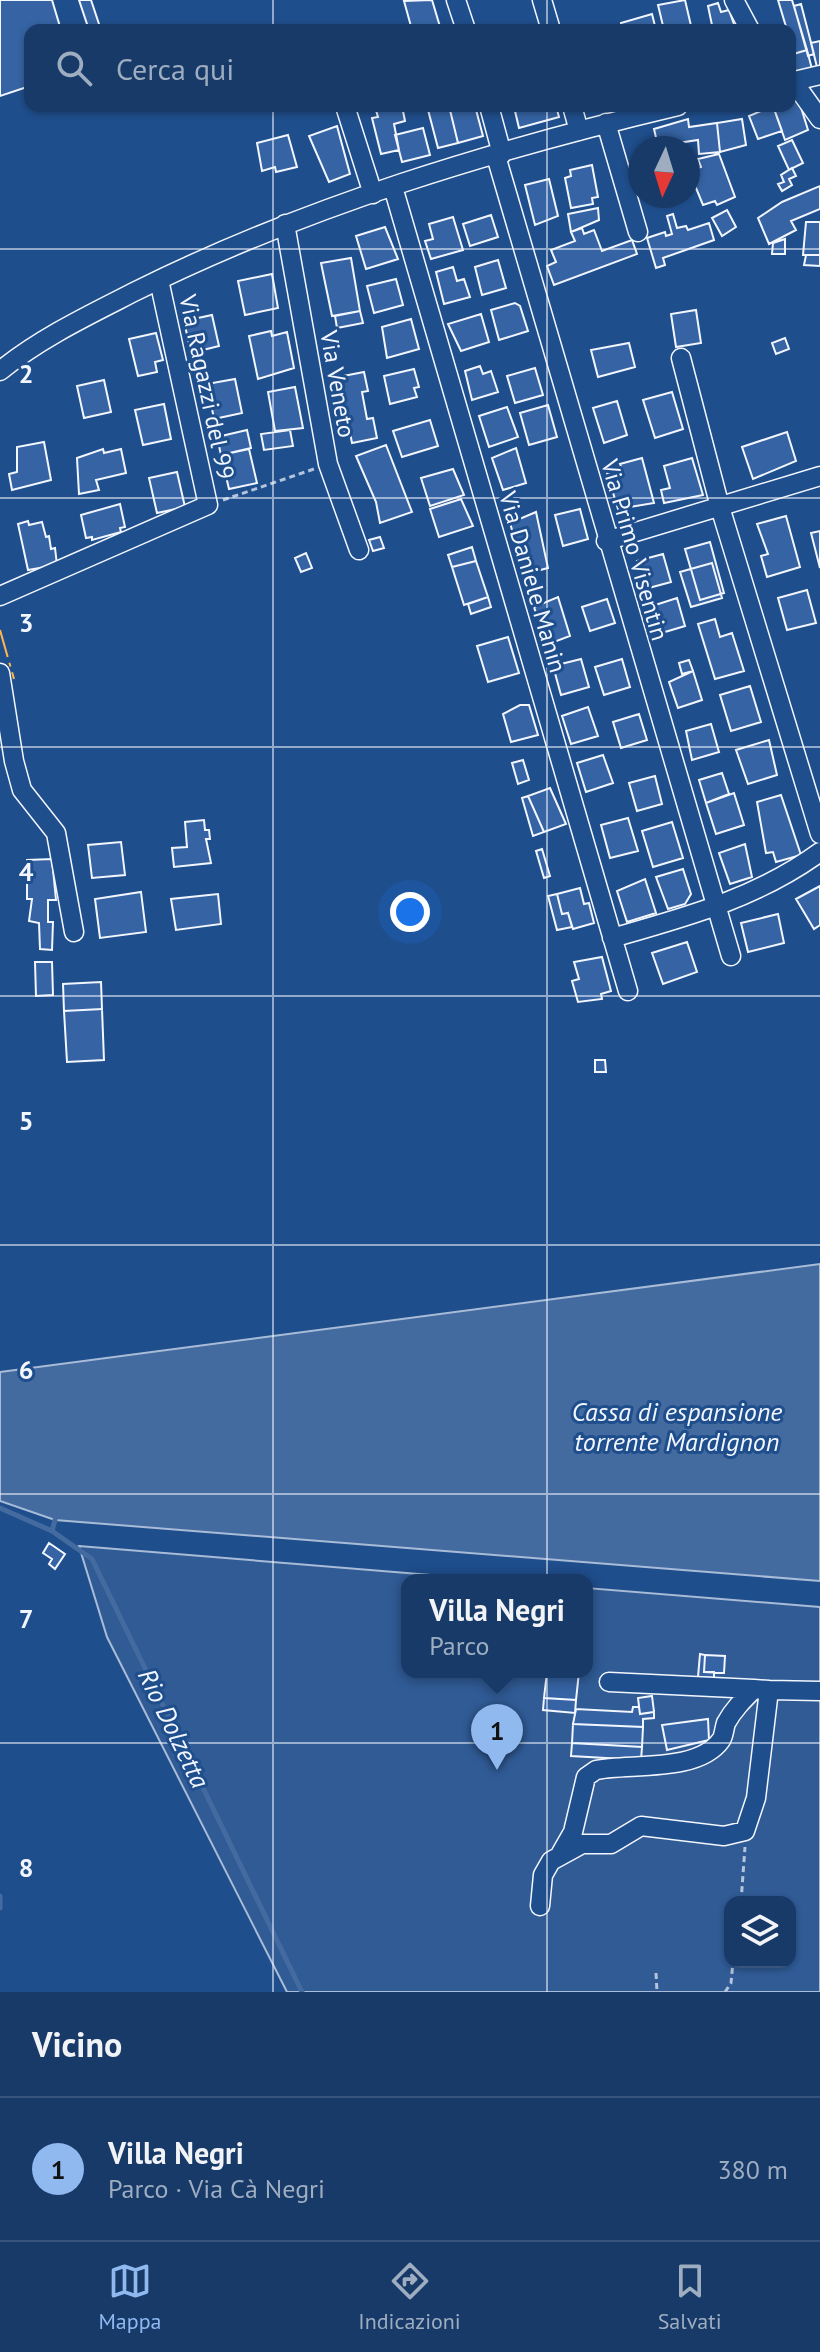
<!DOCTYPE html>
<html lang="it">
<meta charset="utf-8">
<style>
body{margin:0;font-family:"PT Sans",sans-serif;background:#20416f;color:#f1f3f6}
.controls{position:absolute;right:24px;bottom:24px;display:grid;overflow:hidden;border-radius:16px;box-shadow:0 2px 6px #0004}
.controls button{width:72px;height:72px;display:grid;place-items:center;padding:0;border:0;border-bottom:2px solid #36547d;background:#173a69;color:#f1f3f6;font:40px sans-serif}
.compass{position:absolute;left:628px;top:136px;width:72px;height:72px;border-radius:50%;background:#173a69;box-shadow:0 2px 6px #0004;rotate:184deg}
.you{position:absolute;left:410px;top:912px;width:28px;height:28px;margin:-20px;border:6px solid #fff;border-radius:50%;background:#1a73e8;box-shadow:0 0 0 12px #1a73e833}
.badge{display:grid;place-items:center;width:52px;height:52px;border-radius:50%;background:#90b9f0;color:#111;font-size:26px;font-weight:700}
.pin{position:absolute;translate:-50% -66px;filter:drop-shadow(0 2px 4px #0008)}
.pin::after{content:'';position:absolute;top:42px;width:28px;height:24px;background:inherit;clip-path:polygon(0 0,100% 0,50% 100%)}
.popup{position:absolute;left:401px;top:1574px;width:192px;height:104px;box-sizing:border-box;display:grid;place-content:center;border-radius:16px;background:#173a69;filter:drop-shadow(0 2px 6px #0005);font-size:26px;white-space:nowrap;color:#9eadc0}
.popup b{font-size:30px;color:#f1f3f6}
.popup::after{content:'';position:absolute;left:50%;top:100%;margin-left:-16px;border:16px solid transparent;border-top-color:#173a69}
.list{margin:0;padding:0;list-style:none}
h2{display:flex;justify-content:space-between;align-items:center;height:104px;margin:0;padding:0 32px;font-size:34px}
h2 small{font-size:26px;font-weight:400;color:#9eadc0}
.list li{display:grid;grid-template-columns:52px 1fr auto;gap:24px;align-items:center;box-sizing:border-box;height:144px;padding:0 32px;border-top:2px solid #36547d}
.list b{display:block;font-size:30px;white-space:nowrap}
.list p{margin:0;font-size:26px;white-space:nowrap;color:#9eadc0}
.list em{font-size:26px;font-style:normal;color:#9eadc0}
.icon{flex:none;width:44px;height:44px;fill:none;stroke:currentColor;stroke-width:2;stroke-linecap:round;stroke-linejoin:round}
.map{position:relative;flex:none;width:820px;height:1992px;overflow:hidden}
.search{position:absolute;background:#173a69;box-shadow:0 2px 6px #0004;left:24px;right:24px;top:24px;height:88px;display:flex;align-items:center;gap:20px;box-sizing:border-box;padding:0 28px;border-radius:16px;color:#9eadc0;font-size:30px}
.sheet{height:248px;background:#173a69}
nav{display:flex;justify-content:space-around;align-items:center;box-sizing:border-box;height:112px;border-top:2px solid #36547d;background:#173a69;font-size:22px;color:#9eadc0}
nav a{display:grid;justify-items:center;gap:4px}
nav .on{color:#90b9f0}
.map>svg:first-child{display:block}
</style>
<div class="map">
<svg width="820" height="1992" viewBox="0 0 820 1992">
<rect width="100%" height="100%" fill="#1f4e8c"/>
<path fill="#305b95" stroke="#a8bbd7" stroke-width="2" fill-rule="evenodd" d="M79,1546l413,34h-85v92h180v-84l233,19v385h-533l-180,-355zM730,1902h60v60h-60z"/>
<path fill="#446ba0" stroke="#a8bbd7" stroke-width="2" d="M820,1264v317l-765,-61 -55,-19v-129z"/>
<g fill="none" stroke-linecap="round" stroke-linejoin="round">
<path stroke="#446ba0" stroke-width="5" d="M0,1508l52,23 40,28 210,433
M52,1531l3,-11
M0,1896v12"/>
</g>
<path fill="#3563a3" stroke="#f2f6ff" stroke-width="2" d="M0,0h52l9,30h-31v56l-30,10z
M79,0h12l10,30h-12z
M432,0l9,30h-29l-8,-29z
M685,0l7,30h-28l-6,-25z
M778,0h14l15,50 -17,5v-25h-3z
M718,3l3,9 8,-2 7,20h-23l-5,-24z
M801,4l13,50 -6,2 -14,-50z
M652,14l4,16h-34l-1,-7z
M820,41v25l-3,1 -6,-24z
M807,50l5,19 -22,6v-20z
M790,98l9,3 9,29 -23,10 -12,-34h17z
M402,106l3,15 -11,3 5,26 -18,4 -9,-36 6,-1 -3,-10z
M427,106h22l9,37 -20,5z
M464,106h11l8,30 -25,7 -8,-33z
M519,106h37l3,11 -40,11 -4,-17 5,-2z
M773,106l9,25 -24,8 -9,-23z
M688,119l1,8 28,-4 3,29 -21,2 -1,-14 -40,6 -4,-17z
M742,119l4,26 -26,7 -3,-29z
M337,126l13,48 -21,8 -20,-46z
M423,128l7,27 -28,7 -7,-27z
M288,135l9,32 -21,5 -1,-5 -13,4 -5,-28z
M792,140l11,23 -14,7 -11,-24z
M719,154l16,43 -18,8 -2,-4 -12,4 -14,-34 12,-4 -3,-8z
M592,165l6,32 -6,1 1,6 -22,4 -6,-30 6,-2 -1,-6z
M792,168l4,8 -7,3 3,6 -10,6 -4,-7 6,-2 -3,-7z
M549,179l9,37 -23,9 -10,-40z
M820,186v23l-29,12 5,9 -27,14 -11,-26 24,-16z
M598,208l1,12 -28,12 -3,-18z
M727,210l9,17 -14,9 -10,-18z
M673,214l4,14 9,-2 2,4 21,-7 5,17 -51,18 2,7 -9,3 -9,-30 18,-6 1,4 6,-2 -5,-18z
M491,215l7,22 -28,9 -7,-22z
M453,217l10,33 -32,9 -6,-18 8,-2 -4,-15z
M806,222h14v33h-17z
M385,227l13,32 -32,10 -10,-33z
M582,228l2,6 10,-4 8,21 30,-11 5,14 -83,31 -7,-19 9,-4 -5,-12 24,-9 -4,-9z
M785,239v15h-13l1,-11z
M806,255h14v11l-16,-1z
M351,258l9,53 -28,5 -11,-53z
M498,260l8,28 -24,7 -7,-28z
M453,267l4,14 7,-2 6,18 -26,7 -8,-32z
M272,274l6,34 -33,7 -7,-34z
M396,279l7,26 -29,8 -7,-27z
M515,303l5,3 8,25 -29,9 -8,-30z
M696,310l5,33 -25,4 -5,-33z
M360,311l3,12 -26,5 -2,-12z
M481,314l8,28 -28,9 -13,-27z
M212,315l7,31 -28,7 -7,-32z
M411,319l8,30 -32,9 -5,-31z
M271,331l1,5 15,-4 7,36 -36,11 -9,-43z
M156,333l7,27 -8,2 2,10 -19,4 -9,-37z
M785,338l4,11 -13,5 -4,-11z
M629,343l6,24 -37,10 -7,-27z
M480,366l3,8 8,-3 7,21 -26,8 -7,-29z
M535,368l8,27 -28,8 -8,-27z
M414,369l5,18 -5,1 3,9 -27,7 -6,-28z
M364,372l4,19 -6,1 5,27 6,-1 4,20 -25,5 -2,-10 -5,1 -10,-47 5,-1 -2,-9z
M235,379l7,34 -28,6 -7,-35z
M104,380l7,32 -27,6 -7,-32z
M295,387l8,41 -28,3 -7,-39z
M672,392l11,37 -28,9 -12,-38z
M617,401l10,34 -23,8 -11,-35z
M164,404l7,35 -28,6 -8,-35z
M548,405l9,32 -28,8 -9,-32z
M507,407l11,30 -29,10 -10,-31z
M430,420l8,26 -36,11 -9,-26z
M247,430l4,18 -30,7 -4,-18z
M290,430l3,16 -29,4 -3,-16z
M787,432l9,29 -43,18 -11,-32z
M44,442l7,38 -39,10 -3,-16 8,-2v-25z
M386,445l26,67 -32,11 -4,-21 -20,-46z
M516,448l10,35 -23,7 -11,-32z
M103,449l1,4 17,-4 5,24 -30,7 3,10 -20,4 -2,-36z
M249,449l8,34 -28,6 -8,-34z
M642,458l12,45 -36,6 -11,-36 15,-4 -2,-5z
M692,458l11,37 -39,8 -3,-13 9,-2 -6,-22z
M453,469l11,26 -34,11 -9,-28z
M177,472l8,35 -28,6 -8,-35z
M461,499l12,27 -34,11 -9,-28z
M120,504l5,23 -5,1 1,4 -29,8v-3l-6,1 -5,-23z
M580,509l8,30 -25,7 -8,-31z
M536,512l12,56 -23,6 -15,-51z
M786,516l14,51 -33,10 -6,-21 7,-2 -11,-30z
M28,521l1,4 13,-3 4,15 3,-1 2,13 4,-1 2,17 -29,5 -10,-46z
M820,531v37l-9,-35z
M380,537l4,11 -11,3 -4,-11z
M710,542l14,51 -24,7 -15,-51z
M472,547l4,14 -24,6 -4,-12z
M306,553l6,15 -11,4 -6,-14z
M663,554l8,28 -26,7 -8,-28z
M476,561l12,36 -24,8 -12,-38z
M712,563l10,35 -31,9 -11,-35z
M807,590l9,33 -29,7 -9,-32z
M488,597l3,10 -20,7 -3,-10z
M558,597l12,39 -16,6 -2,-5 -7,3 -11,-33z
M677,598l8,28 -30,9 -9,-27z
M607,599l8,24 -25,8 -8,-24z
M715,619l5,18 12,-4 12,38 -29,8 -17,-55z
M508,637l11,36 -31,9 -11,-36z
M581,659l8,28 -28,8 -8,-29z
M622,659l8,28 -26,8 -9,-28z
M689,660l4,11 -11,3 -3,-11z
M693,671l9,29 -24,8 -9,-26z
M750,686l11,36 -30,9 -11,-36z
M520,705h9l9,30 -27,7 -8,-28z
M588,707l10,29 -27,8 -9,-28z
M639,714l8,26 -26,8 -8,-26z
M711,724l8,28 -27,8 -6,-29z
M769,740l8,35 -29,9 -12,-34z
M603,755l10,28 -27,9 -9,-29z
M523,760l6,20 -11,4 -6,-21z
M722,773l7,21 -23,9 -7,-23z
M655,776l7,28 -25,7 -8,-28z
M550,788l16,36 -22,8 -16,-36z
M734,793l10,32 -28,9 -10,-31z
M781,795l20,60 -25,7 -3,-10 -7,1 -9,-51z
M528,796l16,36 -11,4 -11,-38z
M628,818l10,33 -28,7 -9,-33z
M204,820l1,10h4l1,9h-4l5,24 -37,4 -2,-19 15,-1 -2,-25z
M672,822l11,36 -30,9 -11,-36z
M121,842l4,33 -33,3 -4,-33z
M745,844l7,33 -22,7 -11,-31z
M542,849l8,27 -6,2 -8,-27z
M52,859l4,41h-8v22h5l-1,28 -12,-1 -1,-26 -10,-2 3,-22h-5v-39z
M683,869l8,25 -6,10 -17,5 -12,-32z
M645,879l11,34 -29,9 -10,-31z
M820,886v39l-6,4 -18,-30z
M580,888l4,16 5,-1 5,20 -21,6 -5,-16 -6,1 -5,-20z
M141,892l5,40 -46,6 -5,-39z
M218,894l3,30 -45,6 -5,-31z
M557,894l5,20 6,-1 4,14 -15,3 -9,-34z
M778,914l6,29 -36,9 -7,-29z
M687,942l10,30 -34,12 -11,-31z
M602,957l9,34 -10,3 1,5 -24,3 -6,-21 7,-2 -5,-17z
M35,962h17l1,33 -17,1z
M101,982l1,27 -38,2 -1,-27z
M102,1009l2,51 -37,2 -3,-51z
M595,1060h10l1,12h-11z
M49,1543l16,11 -10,15 -6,-5 3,-5 -9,-6z
M700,1654l5,1 -1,17h10v6l-16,-1z
M705,1655l20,1 -1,17 -20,-1z
M547,1672h32l-3,28 -32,-2z
M652,1696l2,16 -14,2 -2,-16z
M544,1698l32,2 -1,13 -32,-3z
M633,1707h6l1,7 14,-2v6l-11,1v8l-70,-3 3,-15 56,3z
M708,1719l1,21 -42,10 -5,-25z
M573,1724l70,3 -1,20 -70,-4z
M572,1743l70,4 -1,13 -70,-4z"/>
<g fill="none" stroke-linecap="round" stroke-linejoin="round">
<defs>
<path id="minor" d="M456,0l10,30
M542,0l9,30
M734,0l16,30
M793,81l27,38
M790,82l30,-7
M345,106l28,88
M489,106l13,48
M572,106l7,25
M606,123l32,109
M496,156l235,800
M393,187l235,804
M285,224l43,240 31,86
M681,358l39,149 100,327
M0,371c40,-33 91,-57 136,-80 171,-85 357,-141 542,-185
M606,541l214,-65
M0,596l208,-91 -49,-225
M0,673l14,88 8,29 34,43 18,99
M612,938c74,-21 145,-40 208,-86
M609,1682l145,7
M561,1853l12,-21 13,-55 10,-7c33,-7 102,3 125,-30 3,-4 3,-11 5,-17 7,-13 17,-23 28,-34l15,1
M540,1906l3,-31 8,-14 31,-17h29l30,-18 83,10 21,-5 11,-33 13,-108 51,1"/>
</defs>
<use href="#minor" stroke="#f2f6ff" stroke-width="21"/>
<path stroke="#b3c4dc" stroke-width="3" stroke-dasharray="6 4" stroke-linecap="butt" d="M223,500l91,-31
M741,1902l4,-55
M656,1973l1,19
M725,1992l6,-9 2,-21"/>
<use href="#minor" stroke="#1f4e8c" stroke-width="18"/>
<path stroke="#ffb74d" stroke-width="2" stroke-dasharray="28 6 4 6" stroke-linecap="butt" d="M0,630l14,49"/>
</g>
<path fill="none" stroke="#f2f6ff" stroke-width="2" stroke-opacity="0.55" d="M273,0v30M547,0v30M273,106v1886M547,106v1886M0,249h820M0,498h820M0,747h820M0,996h820M0,1245h820M0,1494h820M0,1743h820"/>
<g text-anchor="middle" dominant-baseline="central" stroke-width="6" stroke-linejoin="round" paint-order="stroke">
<g font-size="24" fill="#f2f6ff" stroke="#1f4e8c">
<text transform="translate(338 384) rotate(80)">Via Veneto</text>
<text transform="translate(207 387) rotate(78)">Via Ragazzi del 99</text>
<text transform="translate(635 550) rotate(74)">Via Primo Visentin</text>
<text transform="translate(533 582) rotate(74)">Via Daniele Manin</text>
</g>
<g font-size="26" font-style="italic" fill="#f2f6ff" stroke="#1f4e8c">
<text x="677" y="1411">Cassa di espansione<tspan x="677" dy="30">torrente Mardignon</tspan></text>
<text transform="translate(174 1728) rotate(64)">Rio Dolzetta</text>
</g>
</g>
<g font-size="26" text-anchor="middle" font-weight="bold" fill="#f2f6ff" stroke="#1f4e8c" stroke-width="6" stroke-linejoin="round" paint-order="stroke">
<text x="26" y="383">2</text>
<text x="26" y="632">3</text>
<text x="26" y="881">4</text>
<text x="26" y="1130">5</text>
<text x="26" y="1379">6</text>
<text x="26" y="1628">7</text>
<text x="26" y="1877">8</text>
</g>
</svg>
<div class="controls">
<button><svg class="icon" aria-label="layers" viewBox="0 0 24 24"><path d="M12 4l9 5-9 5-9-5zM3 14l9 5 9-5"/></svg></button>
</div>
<svg class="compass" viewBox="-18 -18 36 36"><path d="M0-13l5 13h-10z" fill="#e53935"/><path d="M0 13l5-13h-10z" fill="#9eadc0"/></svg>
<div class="you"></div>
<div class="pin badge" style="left:497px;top:1770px">1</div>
<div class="popup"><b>Villa Negri</b>Parco</div>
<div class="search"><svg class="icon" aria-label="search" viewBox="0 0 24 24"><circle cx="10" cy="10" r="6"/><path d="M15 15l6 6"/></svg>Cerca qui</div>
</div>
<section class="sheet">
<h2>Vicino<small></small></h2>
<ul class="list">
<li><span class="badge">1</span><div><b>Villa Negri</b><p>Parco · Via Cà Negri</p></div><em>380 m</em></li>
</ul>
</section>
<nav>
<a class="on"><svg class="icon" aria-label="map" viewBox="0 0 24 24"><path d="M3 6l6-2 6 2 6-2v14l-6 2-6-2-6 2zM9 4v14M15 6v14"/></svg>Mappa</a>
<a><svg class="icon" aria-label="directions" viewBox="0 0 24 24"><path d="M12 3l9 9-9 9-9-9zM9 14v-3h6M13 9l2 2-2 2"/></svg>Indicazioni</a>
<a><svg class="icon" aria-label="saved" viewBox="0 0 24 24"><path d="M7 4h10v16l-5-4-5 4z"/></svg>Salvati</a>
</nav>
